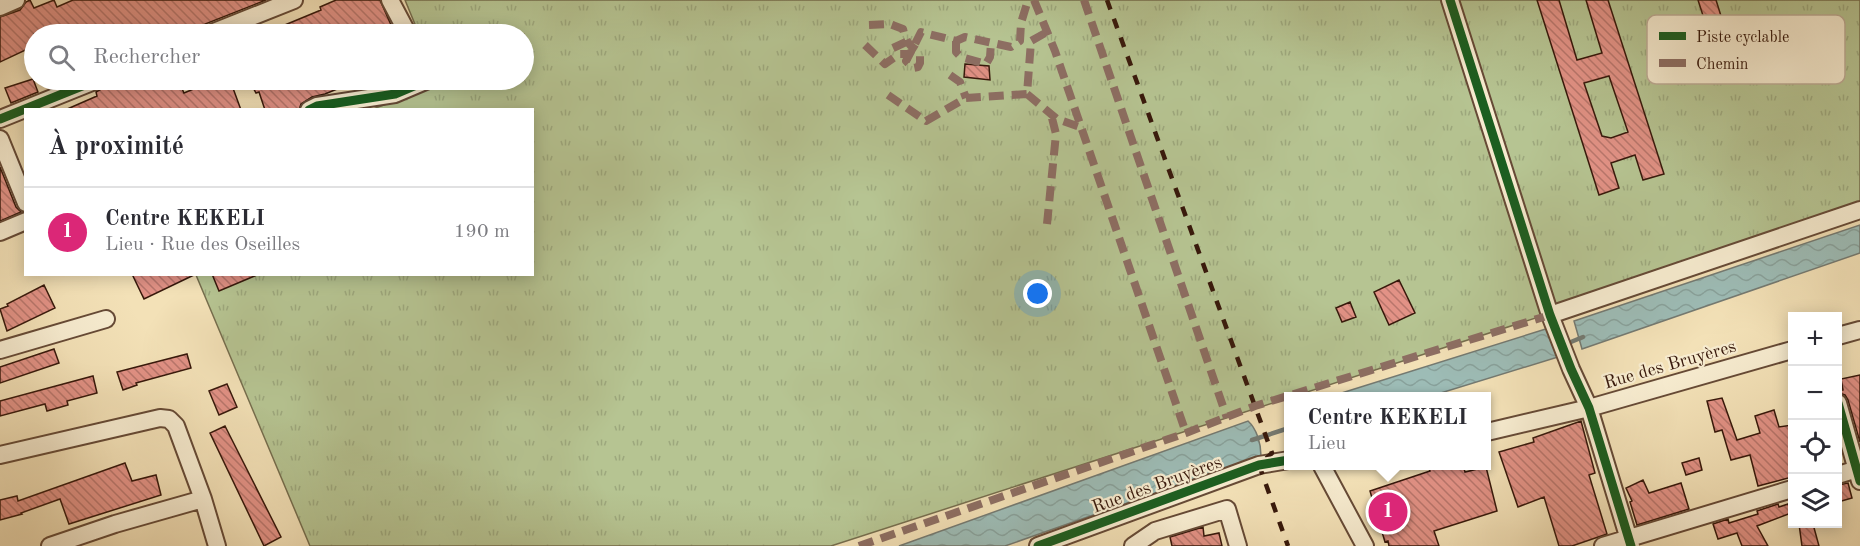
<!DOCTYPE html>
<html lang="fr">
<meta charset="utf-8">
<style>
body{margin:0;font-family:"Old Standard TT",serif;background:#f7f7f7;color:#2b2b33}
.controls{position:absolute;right:18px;bottom:18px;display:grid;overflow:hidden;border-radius:0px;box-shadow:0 3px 15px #0003}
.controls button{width:54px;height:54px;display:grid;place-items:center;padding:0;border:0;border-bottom:2px solid #e1e1e2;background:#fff;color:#2b2b33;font:30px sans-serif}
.you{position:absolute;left:1038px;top:294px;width:21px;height:21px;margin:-15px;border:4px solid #fff;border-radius:50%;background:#1a73e8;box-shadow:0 0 0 9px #1a73e833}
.badge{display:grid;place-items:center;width:39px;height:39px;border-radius:50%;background:#db2777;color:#fff;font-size:20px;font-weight:700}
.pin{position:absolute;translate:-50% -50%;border:3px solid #fff;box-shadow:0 2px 6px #0006}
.popup{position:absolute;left:1284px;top:392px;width:207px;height:78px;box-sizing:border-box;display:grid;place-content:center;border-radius:0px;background:#fff;filter:drop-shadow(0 2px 4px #0005);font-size:20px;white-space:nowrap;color:#7c7c81}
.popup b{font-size:22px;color:#2b2b33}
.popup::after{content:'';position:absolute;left:50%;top:100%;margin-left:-12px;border:12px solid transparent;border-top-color:#fff}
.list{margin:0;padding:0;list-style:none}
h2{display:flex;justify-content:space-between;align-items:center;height:78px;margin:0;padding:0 24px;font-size:26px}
h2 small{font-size:20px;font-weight:400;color:#7c7c81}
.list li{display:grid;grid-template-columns:39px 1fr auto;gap:18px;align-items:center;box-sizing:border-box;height:90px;padding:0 24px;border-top:2px solid #e1e1e2}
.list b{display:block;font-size:22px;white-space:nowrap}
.list p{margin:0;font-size:20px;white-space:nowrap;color:#7c7c81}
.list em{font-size:20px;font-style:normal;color:#7c7c81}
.icon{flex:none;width:33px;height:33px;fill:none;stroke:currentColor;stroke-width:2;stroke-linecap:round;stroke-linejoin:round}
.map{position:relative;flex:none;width:1860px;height:546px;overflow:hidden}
.search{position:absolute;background:#fff;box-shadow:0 3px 15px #0003;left:24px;top:24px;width:510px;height:66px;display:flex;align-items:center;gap:15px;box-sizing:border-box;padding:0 21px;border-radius:33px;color:#7c7c81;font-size:22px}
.panel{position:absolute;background:#fff;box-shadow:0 3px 15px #0003;left:24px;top:108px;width:510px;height:168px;border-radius:0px}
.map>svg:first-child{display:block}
</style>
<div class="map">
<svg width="1860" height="546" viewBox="0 0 1860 546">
<defs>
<pattern id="grass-tufts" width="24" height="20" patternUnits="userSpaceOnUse" patternTransform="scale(1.5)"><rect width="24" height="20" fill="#b6c492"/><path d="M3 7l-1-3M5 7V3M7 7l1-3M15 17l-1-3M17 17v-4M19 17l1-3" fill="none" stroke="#9da87d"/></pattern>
<pattern id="water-waves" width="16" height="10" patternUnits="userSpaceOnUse" patternTransform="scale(1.5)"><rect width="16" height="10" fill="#9dbcb6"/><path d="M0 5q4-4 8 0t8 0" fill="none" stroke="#88a19b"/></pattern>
<pattern id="building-back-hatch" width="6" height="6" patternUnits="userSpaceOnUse" patternTransform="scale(1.5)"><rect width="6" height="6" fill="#e29286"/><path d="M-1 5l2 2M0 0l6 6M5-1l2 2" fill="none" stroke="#b8766c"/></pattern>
</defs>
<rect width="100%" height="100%" fill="#f3e1b7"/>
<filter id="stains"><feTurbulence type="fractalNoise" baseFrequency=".00333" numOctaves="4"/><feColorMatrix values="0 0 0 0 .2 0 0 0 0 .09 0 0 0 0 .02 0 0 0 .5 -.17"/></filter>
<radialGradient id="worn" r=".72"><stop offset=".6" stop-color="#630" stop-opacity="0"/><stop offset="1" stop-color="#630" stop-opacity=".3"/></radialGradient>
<path fill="url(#grass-tufts)" stroke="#766e4e" stroke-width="1.5" d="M405,0h1455v213l-1029,333h-521l-114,-271 336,-1v-164l-159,-1 67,-25 -1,-4h85v-46h-105z"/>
<path fill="url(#water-waves)" stroke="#747a72" stroke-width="1.5" d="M1860,225v28l-278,96 -8,-28z
M1549,328l9,29 -127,39h-99z
M1248,421c9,8 13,23 13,35l-256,90h-106z"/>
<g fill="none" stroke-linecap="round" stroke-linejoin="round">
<path stroke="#747a72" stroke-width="4.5" d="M1566,344l17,-7
M1252,440l37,-12"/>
</g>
<path fill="url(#building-back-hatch)" stroke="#37180b" stroke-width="1.5" fill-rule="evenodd" d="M30,0l4,8 20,-8 3,7 16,-7h193l-61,24 -6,8 -8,2 -3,-4 -13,4 -3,-6 -18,6h-32l-3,-7 -18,7h-67v12l-34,16v-45l20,-7 6,-8z
M336,0h44l15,34h-132l58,-24 -1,-3z
M1537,0h22l18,60 25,-7 -16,-53h22l56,174 -21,6 -8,-25 -24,8 8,25 -20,7zM1609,76l19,56 -17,6 -9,-2 -18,-53z
M1698,0h18l21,67 -12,3 -14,-44 -4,2z
M965,64l24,2 1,14 -26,-3z
M33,79l5,13 -27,11 -6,-15z
M118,80h16l2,6 16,-6h26l6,13 31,-13h15l11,30h-176l32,-14 -1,-4 9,-5 2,-3z
M249,80h110l-34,14 -13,3 -11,7 -2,6h-34l-6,-18 -3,1z
M0,167l16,40 5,5 -21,9z
M132,274h64l-52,25z
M212,274h45v1l-38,16z
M1399,280l16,33 -26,12 -15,-33z
M44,285l11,23 -48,23 -7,-22 8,-3 -1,-2z
M1350,302l6,15 -14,5 -6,-14z
M54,349l5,14 -59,20v-16z
M187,354l4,14 -55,15 1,2 -14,5 -6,-18z
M1860,375v67l-12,-42 -3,-5 -7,-2v-2l5,-1 -2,-11z
M93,376l4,17 -30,8 1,4 -21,6 -2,-7 -45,12v-15z
M227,384l10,23 -18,8 -10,-24z
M1722,398l15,42 23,-7 -5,-17 19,-6 5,17 13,-2v52l-34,9 -8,-31 -19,5 -9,-30 -7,2 -8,-31z
M1581,421l14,52 -6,2 18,59 -35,12h-13l-15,-49 -26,10 -19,-55 35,-10 -1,-4z
M225,426l56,111 -17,9 -54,-113z
M1699,458l3,12 -16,5 -4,-12z
M125,463l7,18 24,-6 5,20 -92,29 -9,-25 -39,14 1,1 -22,6v-20l17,-4 1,5z
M1437,465h26l2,7 21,-5 11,44 -63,20 5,15h-50l-1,-5 -3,1 -15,-51 60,-20 -1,-3z
M1643,480l6,13 32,-10 8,26 -52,16 -7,-23 2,-1 -6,-13z
M1848,483l4,15 -14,4v-17z
M1778,504l1,3 9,-3 3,9 -34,13 11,20h-26l-5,-13 -19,6 -5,-15 15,-5 1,4 29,-9 -1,-3z
M1799,524h14l6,22h-17z
M1203,527l1,9 15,-3 3,13h-50l-2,-9z"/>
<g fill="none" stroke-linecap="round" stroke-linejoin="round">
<defs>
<path id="minor" d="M390,0l18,34
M1450,0l100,315 21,54 18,39 42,138
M0,7l16,-7
M209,34l85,-34
M309,110l8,-4 78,-12 33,-14
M0,119l97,-39
M0,139l26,64
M0,232l26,-11
M1550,315l310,-105
M1838,336l22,-6
M0,350l106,-31
M1838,403l22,78
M1487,432l102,-24 203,-58
M0,455l160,-37 9,1 7,7 27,73 14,47
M1322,466l43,80
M1838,475l22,-7
M50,546l65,-22 88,-25
M1038,546l221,-81 30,-5
M1133,546l22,-15 72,-22 11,37
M1603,546l189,-57"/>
</defs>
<use href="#minor" stroke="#664a36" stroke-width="20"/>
<use href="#minor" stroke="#f7ecd0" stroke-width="16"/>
<path stroke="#37180b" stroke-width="4.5" stroke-dasharray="10 10" stroke-linecap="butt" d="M1107,0l165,453 -13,12 29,81"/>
<path stroke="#8d6e63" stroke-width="8" stroke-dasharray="15 8" stroke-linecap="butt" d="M1034,0l21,51 131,382
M1084,0l143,418
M869,25l21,-1 13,5c3,13 6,17 17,23v11l-2,4 -5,1 -7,-7c5,-9 10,-19 15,-29l35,9 9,-4 46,10 9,-6 1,-18 7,-23
M956,41v11l5,5 25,7 4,-7 1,-14
M865,45l20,19 14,-10h11
M893,48l13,-6
M950,75l10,7 6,16
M1027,94l30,25 23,8
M888,95l38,26 40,-23 61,-4 4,-53 16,-9
M1047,224l9,-90 -5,-20
M859,546l327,-113 69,-27 295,-91"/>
<defs>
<path id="cycleway" d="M1450,0l100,315 21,54 18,39 42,138
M309,110l8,-4 78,-12 33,-14
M0,119l97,-39
M1838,403l22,78
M1038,546l221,-81 30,-5"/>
</defs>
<use href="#cycleway" stroke="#f7ecd0" stroke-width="13"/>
<use href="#cycleway" stroke="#1b5e20" stroke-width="9"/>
</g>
<g text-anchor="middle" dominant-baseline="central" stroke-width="4.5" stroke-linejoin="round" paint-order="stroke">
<g font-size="18" fill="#37180b" stroke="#f7ecd0">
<text transform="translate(1670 365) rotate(-16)">Rue des Bruyères</text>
<text transform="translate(1157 485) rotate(-20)">Rue des Bruyères</text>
</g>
</g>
<rect x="1647" y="15" width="198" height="69" rx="9" fill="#f7ecd0" stroke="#bdac95" stroke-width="1.5"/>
<rect x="1659" y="32" width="27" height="8" fill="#1b5e20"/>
<rect x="1659" y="59" width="27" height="8" fill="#8d6e63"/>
<g font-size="16" fill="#37180b">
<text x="1696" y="42">Piste cyclable</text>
<text x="1696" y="69">Chemin</text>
</g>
<rect width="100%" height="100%" filter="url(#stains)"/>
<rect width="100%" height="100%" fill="url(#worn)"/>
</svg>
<div class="controls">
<button>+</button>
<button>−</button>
<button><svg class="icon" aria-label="locate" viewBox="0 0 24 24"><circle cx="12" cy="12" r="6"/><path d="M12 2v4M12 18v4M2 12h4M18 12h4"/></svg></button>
<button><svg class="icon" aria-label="layers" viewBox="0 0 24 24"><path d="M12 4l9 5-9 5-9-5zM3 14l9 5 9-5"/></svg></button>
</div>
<div class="you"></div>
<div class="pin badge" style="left:1388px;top:512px">1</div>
<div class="popup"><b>Centre KEKELI</b>Lieu</div>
<div class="search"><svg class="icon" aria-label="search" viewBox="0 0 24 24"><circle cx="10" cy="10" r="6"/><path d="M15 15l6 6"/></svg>Rechercher</div>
<section class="panel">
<h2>À proximité<small></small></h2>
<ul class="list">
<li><span class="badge">1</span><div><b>Centre KEKELI</b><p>Lieu · Rue des Oseilles</p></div><em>190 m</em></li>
</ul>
</section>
</div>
